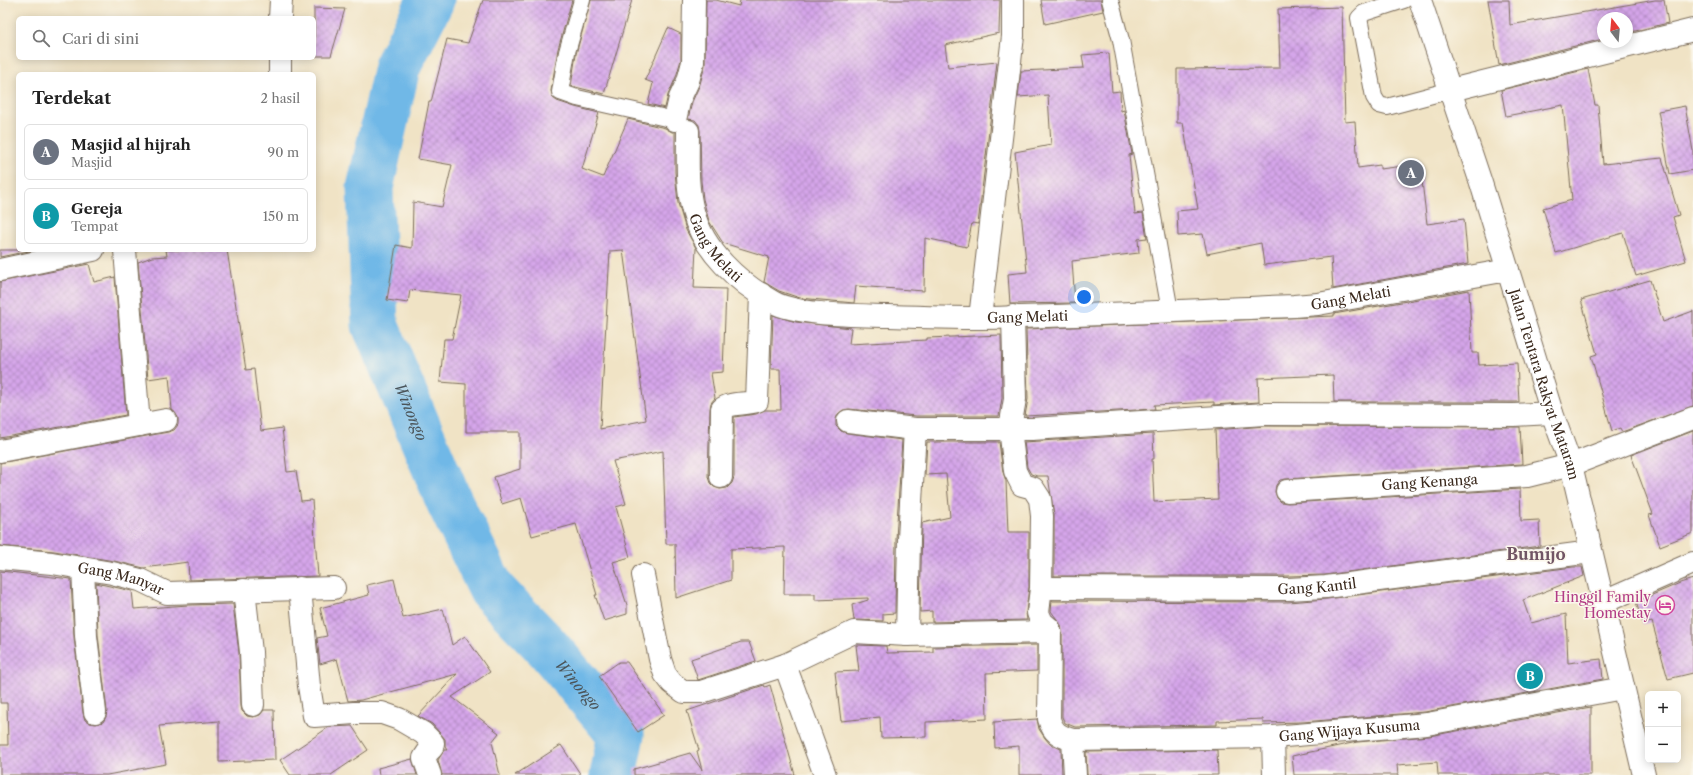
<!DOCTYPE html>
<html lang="id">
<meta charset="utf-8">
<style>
body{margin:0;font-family:"Libre Caslon Text",serif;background:#f6f6f6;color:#222}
.controls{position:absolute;right:12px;bottom:12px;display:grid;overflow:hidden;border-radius:6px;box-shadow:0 2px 10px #0003}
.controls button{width:36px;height:36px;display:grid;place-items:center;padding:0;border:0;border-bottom:1px solid #e0e0e0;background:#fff;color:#222;font:20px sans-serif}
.compass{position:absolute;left:1597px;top:12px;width:36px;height:36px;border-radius:50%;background:#fff;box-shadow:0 2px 10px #0003;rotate:344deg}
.you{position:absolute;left:1084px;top:297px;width:14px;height:14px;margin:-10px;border:3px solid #fff;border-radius:50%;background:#1a73e8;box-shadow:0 0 0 6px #1a73e833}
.badge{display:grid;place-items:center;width:26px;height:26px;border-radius:50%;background:#1f6fb2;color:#fff;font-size:13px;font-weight:700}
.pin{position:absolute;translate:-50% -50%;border:2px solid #fff;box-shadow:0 1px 4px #0006}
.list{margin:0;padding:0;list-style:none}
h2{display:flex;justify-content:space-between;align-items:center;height:52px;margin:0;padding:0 16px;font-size:17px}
h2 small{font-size:13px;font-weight:400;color:#767676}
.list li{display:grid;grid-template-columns:26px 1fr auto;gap:12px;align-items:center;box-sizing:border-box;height:56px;margin:0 8px 8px;padding:0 8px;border:1px solid #e0e0e0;border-radius:6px}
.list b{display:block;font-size:15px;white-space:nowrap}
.list p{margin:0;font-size:13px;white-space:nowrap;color:#767676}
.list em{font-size:13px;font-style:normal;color:#767676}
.icon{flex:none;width:22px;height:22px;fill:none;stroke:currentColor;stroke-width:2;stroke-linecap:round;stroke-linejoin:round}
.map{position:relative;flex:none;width:1693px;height:775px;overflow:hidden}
.search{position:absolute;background:#fff;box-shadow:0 2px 10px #0003;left:16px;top:16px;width:300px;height:44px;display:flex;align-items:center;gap:10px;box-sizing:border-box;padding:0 14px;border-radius:6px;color:#767676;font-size:15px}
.panel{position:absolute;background:#fff;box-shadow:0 2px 10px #0003;left:16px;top:72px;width:300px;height:180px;border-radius:6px}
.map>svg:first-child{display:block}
</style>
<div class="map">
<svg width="1693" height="775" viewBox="0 0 1693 775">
<defs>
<pattern id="building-cross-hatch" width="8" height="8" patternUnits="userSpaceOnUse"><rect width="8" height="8" fill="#d5a6ea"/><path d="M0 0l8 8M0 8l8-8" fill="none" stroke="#ae87bd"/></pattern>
</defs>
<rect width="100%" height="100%" fill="#fbf7ec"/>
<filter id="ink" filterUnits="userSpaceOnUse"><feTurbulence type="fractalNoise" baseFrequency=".025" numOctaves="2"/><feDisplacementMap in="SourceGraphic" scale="8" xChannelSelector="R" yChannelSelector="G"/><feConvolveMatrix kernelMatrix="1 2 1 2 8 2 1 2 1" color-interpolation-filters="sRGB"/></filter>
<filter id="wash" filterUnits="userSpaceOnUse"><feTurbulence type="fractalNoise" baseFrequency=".012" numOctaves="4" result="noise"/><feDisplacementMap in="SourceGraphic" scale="16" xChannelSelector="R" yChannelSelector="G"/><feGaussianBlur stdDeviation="0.9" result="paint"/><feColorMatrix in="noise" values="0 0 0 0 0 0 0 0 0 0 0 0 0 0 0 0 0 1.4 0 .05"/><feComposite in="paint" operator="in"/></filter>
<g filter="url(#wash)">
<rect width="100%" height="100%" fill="#f0e3c5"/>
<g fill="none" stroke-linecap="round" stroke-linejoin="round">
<path stroke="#6fb8e7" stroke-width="47" id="s1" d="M431,0l-34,67 -27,121 5,137 74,176 43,89 55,57 74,88 -8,40"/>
</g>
<g id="blocks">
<path fill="url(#building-cross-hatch)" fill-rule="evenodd" d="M483,0h89l-14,49 -7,42 2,7 4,3 18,6 24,6 -17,56 21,8 25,-58 37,9 7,4h3v40l3,31 8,27 10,18 -2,40 32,1 -3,83 -12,1 4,25 -4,5 -1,6 -2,68 2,6 4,4 6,2 7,-1 5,-5 2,-6v-60l22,-3 8,-4h17l-1,-41h-9l2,-54 23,7 55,6 -2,16 78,-4v-2l74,-3 1,63 -3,18h-83l-67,-7 -6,1 -5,4 -2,5v7l5,5 6,2 55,7 -6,99 -1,74 -12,1v7l-29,-1 -2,-15 16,-5v-2l-53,2v-6h-31l1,-47 -54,2v31l-55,18 -1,-54h-9l-3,-93 -50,10 13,43 -10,3 14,50 -17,5 14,43v9l-23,7 -9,-26h2l-21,-71 -44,12 -11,-38 -19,6 -8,-27 26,-8v-37h-54v-48l-26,-2 4,-43h8l9,-44 -51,-5 -2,13 -21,-3 9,-55 16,3 1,-46 29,5 10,-42 -34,-6 11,-57h2l16,-63 21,4zM623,250l23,170 -46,9 10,-178z
M591,0h41l-28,94 -33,-8 5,-32z
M706,0h10l23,6 1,-6h260l-1,33 -54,12 3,22 49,-5 -19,162 -6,-1 -5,24 -42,-9 -1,53 -68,-5 -2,17 -54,-5 -21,-7 -15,-9 5,-25 -46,-14 -14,-22 -6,-22 -2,-18 -1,-50 -1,-6 -4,-5 -7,-1 4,-17 8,-18 5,-19z
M1041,0h60l2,11 -58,13z
M1488,0h21l1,25 145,-25h9l4,23 -41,10v-15h-24v21l-104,26z
M1342,7l3,115 10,-1 3,47 22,-3v4l40,-5 7,60 37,-5 4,45 -135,25 -2,-32 -67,8 -3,-22 -54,11 -4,-20 -25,2 -1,-25 21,-2 -15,-86h-6v-54l103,-1 -2,-59z
M314,8l31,1 -14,47h-17z
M668,28l13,6v26l-5,17 -8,18 -3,13 -17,-4 5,-21 -8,-3z
M1109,53l3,39 8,-1 1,20 3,-1 8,44 -3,1 6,59 8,-1 4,25 -9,1 1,14 -67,8 3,42 -65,1 -2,-30 19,-2 -12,-120 36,-7 -3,-50 -30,2 3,-26 63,-3 -2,-13z
M1588,69l7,36h3l5,59 59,-6 17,57 -6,2 13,44 -50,15 -13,-43 -67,20 -13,-45 29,-8 -9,-95 -57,11 -5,-26z
M1685,106l8,45v19l-23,4 -12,-63z
M0,250h34l-34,7z
M166,250h61l19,120 8,-1 7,62 21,-3 5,44 9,-1 5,30 11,-1 6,76 -129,4 -1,-18 -44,6 -30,-7 -60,-10 -54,-5v-83l168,-31 6,-2 4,-5v-8l-6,-7 -3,-34 -21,3 -10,-117 14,-5 15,-1z
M89,264l5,18 21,-5 11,138 -126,23v-156z
M1650,280l13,42 30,-11v95l-71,26 -2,-4 -8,3 -21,-75 6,-2 -16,-54z
M1469,290l3,63h6l1,12 38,-2 2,39h-185l-1,-27 -75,3 1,24 -45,3v-3l-60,3 1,4 -130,7 3,-17 -2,-70 308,-13v-2z
M1265,426l255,1 2,37 -236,15 -6,1 -4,5 -1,7 2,6 4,4 7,1 232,-14 1,32 18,-1 1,26 -215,29 -37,1h-234v-61l-6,-39h-11l-6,-2 -4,-7 -3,-25 129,-8 1,25h-2l2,43 64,-3 -3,-69z
M1693,431v102l-33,13 -11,-31 4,-1 -22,-59z
M927,442h72l4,30 3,9 2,51h21v55l-3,25 1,8 -95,2v-11l-12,1 2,-89 28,-6 -4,-43 -21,1z
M1573,567h9l2,9 -61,24 8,23 35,-9 2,49 33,-4 2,20 -178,33 -122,10 -40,1v-4l-46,2v4l-142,2 -10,-4 -3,-6v-85l-1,-7 -10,-14 1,-10 236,1 39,-3z
M0,571l71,8 3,58 9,76 2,7 5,3 6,1 7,-2 3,-5 1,-6 -9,-76 -2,-52 36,8 2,18 54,-4 45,-1 6,49 2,53 1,5 5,5 6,1 7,-2 4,-5h10l1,50 -56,2v-41l-60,5 7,38 -59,11h-107v-30h8l-1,-42h-7z
M394,579l9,39 40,-9 9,36 13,-9 25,36 -38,25 47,36 -7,9 8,33h-58l-4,-15 6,-10h3l-2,-3v-8l-13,-15 -14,-8 39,-42 -96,26 -13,1 -11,-42 -17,5 -3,-26 10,-2 -7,-28 49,-13 -2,-10z
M1693,579v94l-25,6 -16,-57 -9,2 -7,-22 44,-19z
M741,642h8l7,19 -58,19 -7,-21z
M856,645l30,1 1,7 46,-1v-5l104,-2v26l-51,2 1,46 -61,3v15l-45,1 -1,-21 -39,4 -6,-49 24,-1z
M619,662h8l37,53 -26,17 -39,-56z
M764,685l1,2 5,-2 25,90h-161v-6l56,-16 12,17 -5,-19 2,-1 -12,-39z
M1591,707v68h-153l-1,-13 -40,3 1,10h-104l-2,-19 65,-14 72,-6z
M1037,719l2,10 6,9 5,6 11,5 1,26h-43v-29l-24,2 -1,-26z
M352,726l16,24 -37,25h-41l-10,-15 49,-33z
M561,745l20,30h-66z
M1217,750l1,25h-131l-1,-23z
M412,759l5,16h-38l-1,-7z"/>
</g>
</g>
<g filter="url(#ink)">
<use href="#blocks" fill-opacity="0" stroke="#7a6b58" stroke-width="1"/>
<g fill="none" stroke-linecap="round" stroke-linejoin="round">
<defs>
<path id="service" d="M582,0l-15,52 -7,40 17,6 98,22
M1110,0l11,40 49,271
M1404,0l-40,13 -5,5 15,79 5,8 8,2 64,-17"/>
<g id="minor">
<path d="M280,18l1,-18"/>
<path d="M280,58v16"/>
<path d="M1451,90l242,-60"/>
<path d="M675,120l5,-22 8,-17 5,-19 1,-62"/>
<path id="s2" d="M688,131c0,26 -2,55 5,80 10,40 46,72 80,91 26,14 86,13 116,14 30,1 61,2 91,2 105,-2 210,-8 314,-12l24,-2 190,-34"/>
<path d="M125,250l14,175"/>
<path d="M0,270l93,-20"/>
<path id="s3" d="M1013,316l2,83 -5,29 5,43 7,14 11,3 7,11 2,17 -1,72 -3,25 4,9 7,6 1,4 -1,87c4,14 10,17 24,21l200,-3 154,-13 196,-36"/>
<path d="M980,318l33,-282v-36"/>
<path d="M848,421l67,8h117l233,-15 249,1 38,-2"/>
<path d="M0,451l166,-31"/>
<path d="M721,477l1,-68c8,-7 24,-4 35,-8l4,-107"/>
<path id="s4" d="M1287,491l240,-15 44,-11 122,-47"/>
<path id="s5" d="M0,558l52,5 60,10 28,7 27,13 167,-5"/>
<path d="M83,568l3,68 9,76"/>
<path d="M643,575l17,84 5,15 7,9 12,9h17l84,-27 69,-33 53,3 143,-3"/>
<path d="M300,588l9,98 5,30 40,-3h28l17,6 24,14 10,10 -1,5 -4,4 -4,6 6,17"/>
<path id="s6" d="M1041,588l247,1 38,-2 265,-35"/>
<path d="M244,590l7,62 2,53"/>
<path d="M1604,602l89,-39"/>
<path d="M907,635l2,-96 6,-110"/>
<path d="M785,665l40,110"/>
<path d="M1273,737l1,38"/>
<path d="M1073,740l2,35"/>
</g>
<g id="tertiary">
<path id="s7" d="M1420,0l61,183 71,230 19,52 73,310"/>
</g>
</defs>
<use href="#service" stroke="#7a6b58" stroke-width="18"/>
<use href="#minor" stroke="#7a6b58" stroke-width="24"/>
<use href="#tertiary" stroke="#7a6b58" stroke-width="24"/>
<use href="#service" stroke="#fff" stroke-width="16"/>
<use href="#minor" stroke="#fff" stroke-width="22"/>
<use href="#tertiary" stroke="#fff" stroke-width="22"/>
</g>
</g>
<defs>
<symbol id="hotel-ring" viewBox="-11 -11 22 22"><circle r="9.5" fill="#fbf7ec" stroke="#d1479c" stroke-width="1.5"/><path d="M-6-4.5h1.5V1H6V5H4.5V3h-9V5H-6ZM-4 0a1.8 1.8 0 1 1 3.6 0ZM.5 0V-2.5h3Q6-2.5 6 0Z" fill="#d1479c"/></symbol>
</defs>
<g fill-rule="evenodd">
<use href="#hotel-ring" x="1654" y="594" width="22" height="22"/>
</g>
<g text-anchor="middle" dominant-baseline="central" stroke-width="3" stroke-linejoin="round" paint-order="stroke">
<g font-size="14" fill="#3b2a1e" stroke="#fbf7ec">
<text stroke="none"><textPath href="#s2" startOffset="124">Gang Melati</textPath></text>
<text stroke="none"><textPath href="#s2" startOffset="785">Gang Melati</textPath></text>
<text stroke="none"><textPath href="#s2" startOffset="461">Gang Melati</textPath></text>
<text stroke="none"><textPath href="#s7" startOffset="404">Jalan Tentara Rakyat Mataram</textPath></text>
<text stroke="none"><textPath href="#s4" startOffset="143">Gang Kenanga</textPath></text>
<text stroke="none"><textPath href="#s5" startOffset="123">Gang Manyar</textPath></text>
<text stroke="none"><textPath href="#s6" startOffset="276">Gang Kantil</textPath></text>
<text stroke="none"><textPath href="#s3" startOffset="731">Gang Wijaya Kusuma</textPath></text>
</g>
<g font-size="14" fill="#b23c85" stroke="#fbf7ec" text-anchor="end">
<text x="1651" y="597">Hinggil Family<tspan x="1651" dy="16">Homestay</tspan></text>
</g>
<g font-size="15" font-style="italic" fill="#4b555a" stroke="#fbf7ec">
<text stroke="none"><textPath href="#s1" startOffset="430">Winongo</textPath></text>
<text stroke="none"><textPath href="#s1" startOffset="754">Winongo</textPath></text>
</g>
<g font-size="16" font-weight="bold" fill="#715565" stroke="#fbf7ec">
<text x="1536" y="554">Bumijo</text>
</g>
</g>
</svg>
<div class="controls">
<button>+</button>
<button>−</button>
</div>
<svg class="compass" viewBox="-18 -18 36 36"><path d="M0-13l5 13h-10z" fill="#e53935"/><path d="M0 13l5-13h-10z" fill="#767676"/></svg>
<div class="you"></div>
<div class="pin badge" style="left:1411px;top:173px;background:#6b7280">A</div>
<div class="pin badge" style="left:1530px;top:676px;background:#0f9aa8">B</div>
<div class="search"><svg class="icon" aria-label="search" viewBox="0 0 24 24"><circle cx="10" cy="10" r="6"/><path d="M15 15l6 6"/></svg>Cari di sini</div>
<section class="panel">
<h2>Terdekat<small>2 hasil</small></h2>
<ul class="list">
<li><span class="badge" style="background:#6b7280">A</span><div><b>Masjid al hijrah</b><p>Masjid</p></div><em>90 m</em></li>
<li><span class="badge" style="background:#0f9aa8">B</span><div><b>Gereja</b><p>Tempat</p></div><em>150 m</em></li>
</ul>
</section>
</div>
